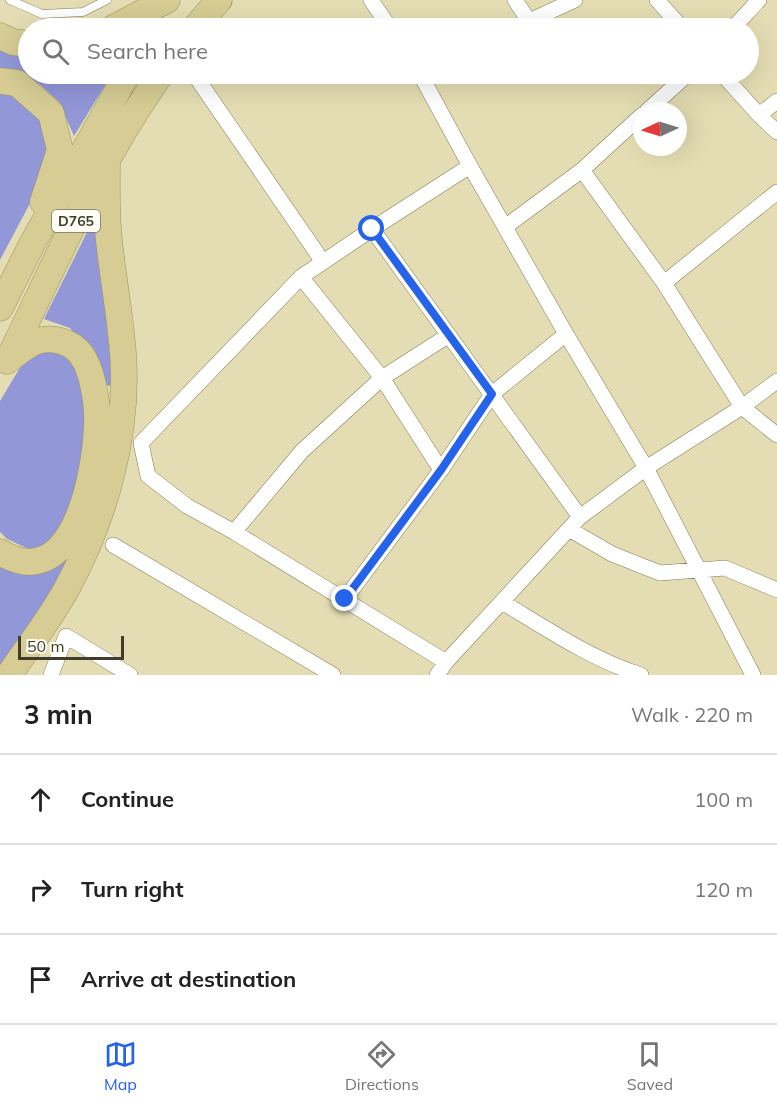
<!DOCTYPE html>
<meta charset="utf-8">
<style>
body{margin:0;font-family:Mulish,sans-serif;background:#f2f2f2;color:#222}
.compass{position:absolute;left:633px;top:102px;width:54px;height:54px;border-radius:50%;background:#fff;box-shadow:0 6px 24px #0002;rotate:266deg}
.scale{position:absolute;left:18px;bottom:15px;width:106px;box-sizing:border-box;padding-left:6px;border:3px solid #403d2c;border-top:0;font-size:16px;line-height:21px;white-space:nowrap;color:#403d2c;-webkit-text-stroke:4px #fefdf5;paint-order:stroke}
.stop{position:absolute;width:18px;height:18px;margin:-14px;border:4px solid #2563eb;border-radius:50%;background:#fff}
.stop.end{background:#2563eb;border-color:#fff;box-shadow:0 2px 6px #0008}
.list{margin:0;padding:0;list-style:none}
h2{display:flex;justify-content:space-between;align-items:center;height:78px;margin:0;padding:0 24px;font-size:26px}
h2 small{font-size:20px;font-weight:400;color:#767676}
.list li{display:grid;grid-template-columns:39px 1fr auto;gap:18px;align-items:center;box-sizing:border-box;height:90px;padding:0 24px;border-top:2px solid #e0e0e0}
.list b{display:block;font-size:22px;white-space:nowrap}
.list em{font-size:20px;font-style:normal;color:#767676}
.icon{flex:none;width:33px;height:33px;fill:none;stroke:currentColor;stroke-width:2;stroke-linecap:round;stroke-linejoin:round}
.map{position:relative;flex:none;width:777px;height:675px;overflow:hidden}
.search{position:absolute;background:#fff;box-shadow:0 6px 24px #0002;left:18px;right:18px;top:18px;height:66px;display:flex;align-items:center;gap:15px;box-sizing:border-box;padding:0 21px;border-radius:33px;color:#767676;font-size:22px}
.sheet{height:348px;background:#fff}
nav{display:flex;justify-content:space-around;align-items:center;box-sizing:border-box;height:84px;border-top:2px solid #e0e0e0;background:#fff;font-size:16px;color:#767676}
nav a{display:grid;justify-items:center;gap:3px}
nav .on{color:#2563eb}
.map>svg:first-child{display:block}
</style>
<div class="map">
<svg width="777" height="675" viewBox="0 0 777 675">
<rect width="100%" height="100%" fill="#e4ddb3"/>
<path fill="#9297d8" d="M0,43l28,7v24h84l-38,62 -15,-34 -20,-18 -21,-11 -18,-1z
M0,87l43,30 9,32 -16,43 -36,68z
M96,214l17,172 -11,-1 -9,-28 -23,-29 -26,-9z
M59,348l27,30v48l-13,80 -19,35 -21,10 -26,-12 -7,-7v-131l30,-50z
M86,530l-15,35 -71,110v-117l7,5z"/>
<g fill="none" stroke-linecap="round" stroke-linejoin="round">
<defs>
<path id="service" d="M10,0l32,14 41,-2 24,-12"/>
<path id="minor" d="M371,0l19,28
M515,0l14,21
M657,0l25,28
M514,28l61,-28
M733,28l26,-28
M194,74l129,188
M420,74l50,92 96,168 80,134 107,207
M722,74l37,41 18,17
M647,111l41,-37
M759,115l18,-14
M582,170l82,113 78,124 35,28
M505,227l77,-57 60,-55
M372,229l208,288
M301,277l81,101 59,92
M664,283l113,-91
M569,529l43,25 48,19 65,-5 52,22
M234,532l68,-81 80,-73 67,-43
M113,545l220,130
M345,599l96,-129 51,-76 74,-60
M502,602c45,27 89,57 139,73
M446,662l-212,-130 -47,-26 -39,-30 -7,-33 160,-166 71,-48 98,-63
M51,675l15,-39 64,39
M437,675l9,-13 134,-145 66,-49 96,-61 35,-26"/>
<path id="trunk" d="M113,28l54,-28
M195,28l24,-28
M0,36l13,6 15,2
M0,81l17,2 34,30 9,37 -17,52
M0,308l32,-64 95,-170
M9,358c47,-96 90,-197 152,-284
M0,552c76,47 98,-88 97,-137 0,-14 -5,-42 -12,-54 -9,-19 -32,-26 -51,-19 -9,4 -19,13 -27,19
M9,675c19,-28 42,-57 58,-87 38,-70 62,-155 56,-235 -3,-38 -10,-75 -14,-113 -3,-27 -2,-54 -2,-82"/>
</defs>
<use href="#service" stroke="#837d56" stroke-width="9"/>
<use href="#minor" stroke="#837d56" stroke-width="16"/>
<use href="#trunk" stroke="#9b925e" stroke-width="27"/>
<use href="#service" stroke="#fff" stroke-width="8"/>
<use href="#minor" stroke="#fff" stroke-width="15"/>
<use href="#trunk" stroke="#d6cc94" stroke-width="26"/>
</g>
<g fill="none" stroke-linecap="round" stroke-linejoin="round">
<path stroke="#2563eb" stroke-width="8" d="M345,599l96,-129 51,-76 -120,-165"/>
</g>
<g text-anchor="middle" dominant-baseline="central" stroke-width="4.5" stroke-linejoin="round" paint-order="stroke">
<rect fill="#fefdf5" stroke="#797768" stroke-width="1.5" x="52" y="210" width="48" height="22" rx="4.5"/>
<g font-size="14" font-weight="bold" fill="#403d2c">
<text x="76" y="221">D765</text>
</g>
</g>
</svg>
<svg class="compass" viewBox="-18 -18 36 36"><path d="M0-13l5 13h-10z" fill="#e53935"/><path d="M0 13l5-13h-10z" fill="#767676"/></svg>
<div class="scale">50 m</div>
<div class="stop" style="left:372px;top:229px"></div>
<div class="stop end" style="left:345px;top:599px"></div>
<div class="search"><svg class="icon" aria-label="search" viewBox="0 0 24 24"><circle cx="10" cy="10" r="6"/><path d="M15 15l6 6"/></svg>Search here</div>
</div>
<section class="sheet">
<h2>3 min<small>Walk · 220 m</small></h2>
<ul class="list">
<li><svg class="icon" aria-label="ahead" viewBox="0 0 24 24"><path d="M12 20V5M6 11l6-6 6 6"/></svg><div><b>Continue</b></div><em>100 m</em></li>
<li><svg class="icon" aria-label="right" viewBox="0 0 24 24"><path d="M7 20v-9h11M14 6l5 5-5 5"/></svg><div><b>Turn right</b></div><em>120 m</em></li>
<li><svg class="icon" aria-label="arrive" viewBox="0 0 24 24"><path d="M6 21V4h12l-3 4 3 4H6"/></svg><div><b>Arrive at destination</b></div></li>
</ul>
</section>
<nav>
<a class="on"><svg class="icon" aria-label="map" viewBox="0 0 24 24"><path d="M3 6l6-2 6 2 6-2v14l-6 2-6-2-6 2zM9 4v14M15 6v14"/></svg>Map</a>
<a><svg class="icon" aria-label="directions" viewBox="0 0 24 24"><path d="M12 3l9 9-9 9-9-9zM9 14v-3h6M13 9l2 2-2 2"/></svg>Directions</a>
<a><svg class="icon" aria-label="saved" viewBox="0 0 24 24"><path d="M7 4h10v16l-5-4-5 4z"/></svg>Saved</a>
</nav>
